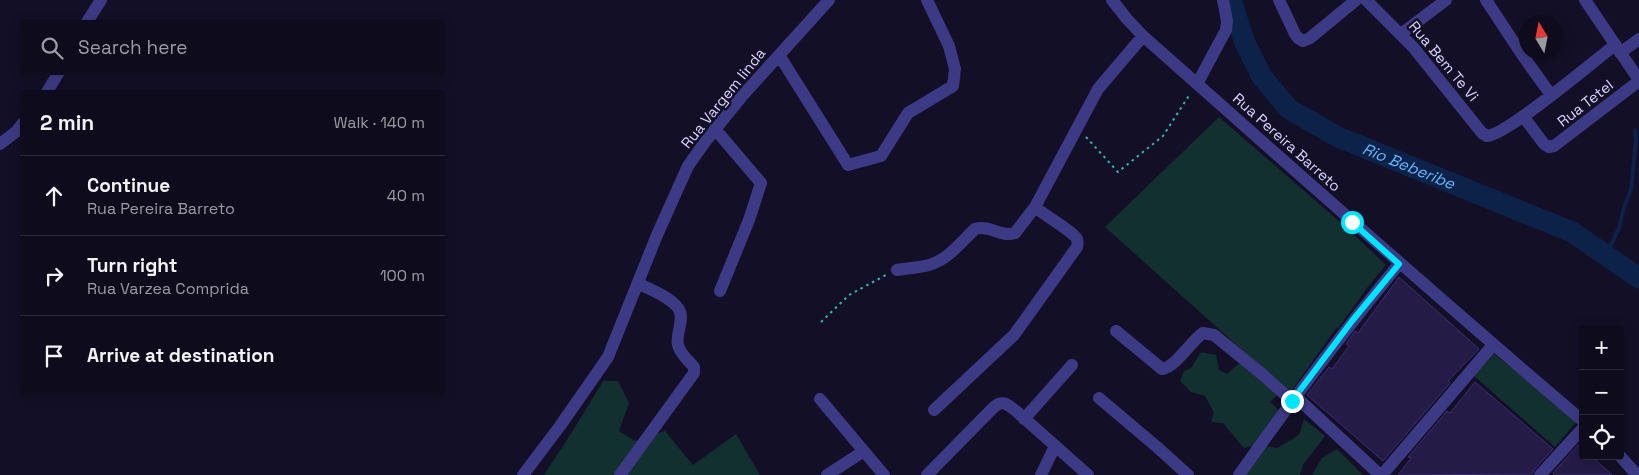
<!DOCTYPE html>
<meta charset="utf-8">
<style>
body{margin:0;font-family:"Space Grotesk",sans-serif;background:#171425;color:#f1f3f6}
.controls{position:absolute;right:15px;bottom:15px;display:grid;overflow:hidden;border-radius:5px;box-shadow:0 2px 12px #0003}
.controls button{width:45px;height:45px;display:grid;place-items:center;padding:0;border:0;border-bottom:1px solid #2e2b3b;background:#0e0b1c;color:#f1f3f6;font:25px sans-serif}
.compass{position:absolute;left:1519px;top:15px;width:45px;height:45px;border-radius:50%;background:#0e0b1c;box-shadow:0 2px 12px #0003;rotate:350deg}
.stop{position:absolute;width:15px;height:15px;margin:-11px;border:4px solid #00e5ff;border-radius:50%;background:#fff}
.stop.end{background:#00e5ff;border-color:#fff;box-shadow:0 1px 5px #0008}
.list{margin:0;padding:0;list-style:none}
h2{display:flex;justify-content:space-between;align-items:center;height:65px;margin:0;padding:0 20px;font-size:21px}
h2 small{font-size:16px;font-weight:400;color:#9b9ba3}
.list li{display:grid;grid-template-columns:32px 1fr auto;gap:15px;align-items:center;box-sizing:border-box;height:80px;padding:0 20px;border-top:1px solid #2e2b3b}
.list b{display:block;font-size:19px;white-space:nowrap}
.list p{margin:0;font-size:16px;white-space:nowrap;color:#9b9ba3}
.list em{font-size:16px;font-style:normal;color:#9b9ba3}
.icon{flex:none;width:28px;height:28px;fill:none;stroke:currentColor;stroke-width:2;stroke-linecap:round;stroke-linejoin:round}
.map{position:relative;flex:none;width:1639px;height:475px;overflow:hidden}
.search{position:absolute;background:#0e0b1c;box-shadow:0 2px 12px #0003;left:20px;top:20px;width:425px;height:55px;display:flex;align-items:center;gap:12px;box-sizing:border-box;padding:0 18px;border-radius:5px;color:#9b9ba3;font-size:19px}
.panel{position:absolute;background:#0e0b1c;box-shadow:0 2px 12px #0003;left:20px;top:90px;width:425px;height:305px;border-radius:5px}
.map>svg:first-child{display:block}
</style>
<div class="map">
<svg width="1639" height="475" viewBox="0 0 1639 475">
<rect width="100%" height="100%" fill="#130f26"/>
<path fill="#12302f" d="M1219,117l128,111 39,37 -19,23 -30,42v-3l-47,66 -185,-166z
M1201,352l15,3 3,15 8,4 14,-12 38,31 -9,9 8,7 -5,17 -12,18 -17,4 -21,-25 -12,-1 3,-9 -9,-17 -14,-4 -11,-11 4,-10 7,-3z
M1494,354l83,67 -22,26 -81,-71z
M603,381h15l11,22 -10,28 16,10 30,-10 28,34 43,-31 24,41h-216l28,-43z
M1304,419l21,17 -22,29 -3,10h-56l21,-29 12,2 22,-13z
M1337,449l26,26h-51l10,-17z"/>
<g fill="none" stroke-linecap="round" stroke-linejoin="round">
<path stroke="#0c2248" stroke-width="4" d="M1606,255l13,-27 5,-21 7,-17 5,-50 -1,-10"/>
<path stroke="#0c2248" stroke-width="21" id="s1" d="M1231,0l14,43 17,34 27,32 49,28 234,95 67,46"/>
</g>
<path fill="#241b47" stroke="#3b2d73" d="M1399,277l80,72 -31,32 2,2 -67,78 -76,-66 22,-28 3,2 17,-23 -3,-2 9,-13 3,2z
M1475,382l78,67 -19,21 -2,4 -134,1 13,-17 -3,-1 39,-46 3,2z
M1578,445l5,4v7h8l21,19h-57l-2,-2z"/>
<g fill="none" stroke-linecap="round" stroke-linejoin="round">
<path stroke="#2fb8b0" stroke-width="2" stroke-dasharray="2.5 4" stroke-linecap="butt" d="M1086,137l32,35 45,-36 27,-42
M821,322l28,-27 37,-20"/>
<path stroke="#3d3a85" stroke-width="12" d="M1112,0l15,19 16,17c146,129 291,259 440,385
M1279,0l16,34 3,4 5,3 7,-3 46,-38
M1366,0l47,47 69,86 5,3c20,-1 107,-75 128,-91
M1486,0l37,56 28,39
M87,22l14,-22
M1401,34l45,-34
M1620,53l19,-14
M779,55l69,110 33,-9 27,-43 45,-27 2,-17 -6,-23 -22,-46
M1197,84l29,-54 1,-9 -4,-21
M47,92l12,-20
M1523,116l21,28 5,3 5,-1 85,-65
M715,129l46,54 -12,37 -29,71
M0,144l17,-13 5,-7
M897,270c11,-2 22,-2 32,-5 19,-5 32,-23 46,-36 14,-5 26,9 40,4l20,-26 63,-118 45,-53
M1116,331l46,38c15,-3 28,-27 41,-36l11,2 48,39 30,27
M1295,396l85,79
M1099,398l58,49 31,28
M820,399l64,76
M934,410l80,-75 63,-88c1,-3 1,-4 0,-8 -3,-7 -33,-24 -42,-32
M1024,419l48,-54
M1620,456l17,19
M523,475l37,-49 48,-69 49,-122 31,-69 17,-24 38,-47 86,-95
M620,475l74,-102v-6c-5,-6 -14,-13 -16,-22 -3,-11 8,-27 0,-37 -9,-12 -28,-18 -40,-25
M827,475l37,-24
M927,475l67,-68c9,-8 14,-2 22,4l72,64
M1041,475l14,-29
M1239,475c51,-72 104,-143 160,-211
M1382,475l111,-130
M1540,475l43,-47"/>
<path stroke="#3d3a85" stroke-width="12" d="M1585,0l54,80"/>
</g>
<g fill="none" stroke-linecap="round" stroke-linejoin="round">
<path stroke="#00e5ff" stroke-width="6" d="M1292,401l60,-80 47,-57 -47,-42"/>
</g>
<g text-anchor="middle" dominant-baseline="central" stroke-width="5" stroke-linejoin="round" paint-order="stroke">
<g font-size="15" fill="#d9d4ff" stroke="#130f26">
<text transform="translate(1444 61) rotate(50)">Rua Bem Te Vi</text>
<text transform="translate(723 98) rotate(-51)">Rua Vargem linda</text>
<text transform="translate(1585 103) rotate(-38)">Rua Tetel</text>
<text transform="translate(1287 142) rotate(42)">Rua Pereira Barreto</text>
</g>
<g font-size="16" font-style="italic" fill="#62b6ff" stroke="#130f26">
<text stroke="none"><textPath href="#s1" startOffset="258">Rio Beberibe</textPath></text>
</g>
</g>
</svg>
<div class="controls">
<button>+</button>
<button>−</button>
<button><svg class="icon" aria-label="locate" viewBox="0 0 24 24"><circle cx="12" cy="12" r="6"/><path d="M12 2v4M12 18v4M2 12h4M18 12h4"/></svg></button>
</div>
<svg class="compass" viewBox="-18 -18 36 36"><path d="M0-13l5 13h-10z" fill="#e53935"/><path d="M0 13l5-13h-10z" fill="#9b9ba3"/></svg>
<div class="stop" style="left:1352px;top:222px"></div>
<div class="stop end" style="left:1292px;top:401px"></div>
<div class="search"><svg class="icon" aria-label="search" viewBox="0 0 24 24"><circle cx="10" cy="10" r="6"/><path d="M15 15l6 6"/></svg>Search here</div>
<section class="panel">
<h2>2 min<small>Walk · 140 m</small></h2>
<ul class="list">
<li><svg class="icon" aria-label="ahead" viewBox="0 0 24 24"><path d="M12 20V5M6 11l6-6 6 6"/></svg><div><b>Continue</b><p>Rua Pereira Barreto</p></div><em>40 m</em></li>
<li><svg class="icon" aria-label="right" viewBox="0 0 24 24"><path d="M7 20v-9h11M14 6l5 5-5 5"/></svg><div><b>Turn right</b><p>Rua Varzea Comprida</p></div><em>100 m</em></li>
<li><svg class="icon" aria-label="arrive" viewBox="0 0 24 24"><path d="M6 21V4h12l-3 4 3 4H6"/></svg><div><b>Arrive at destination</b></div></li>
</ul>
</section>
</div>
